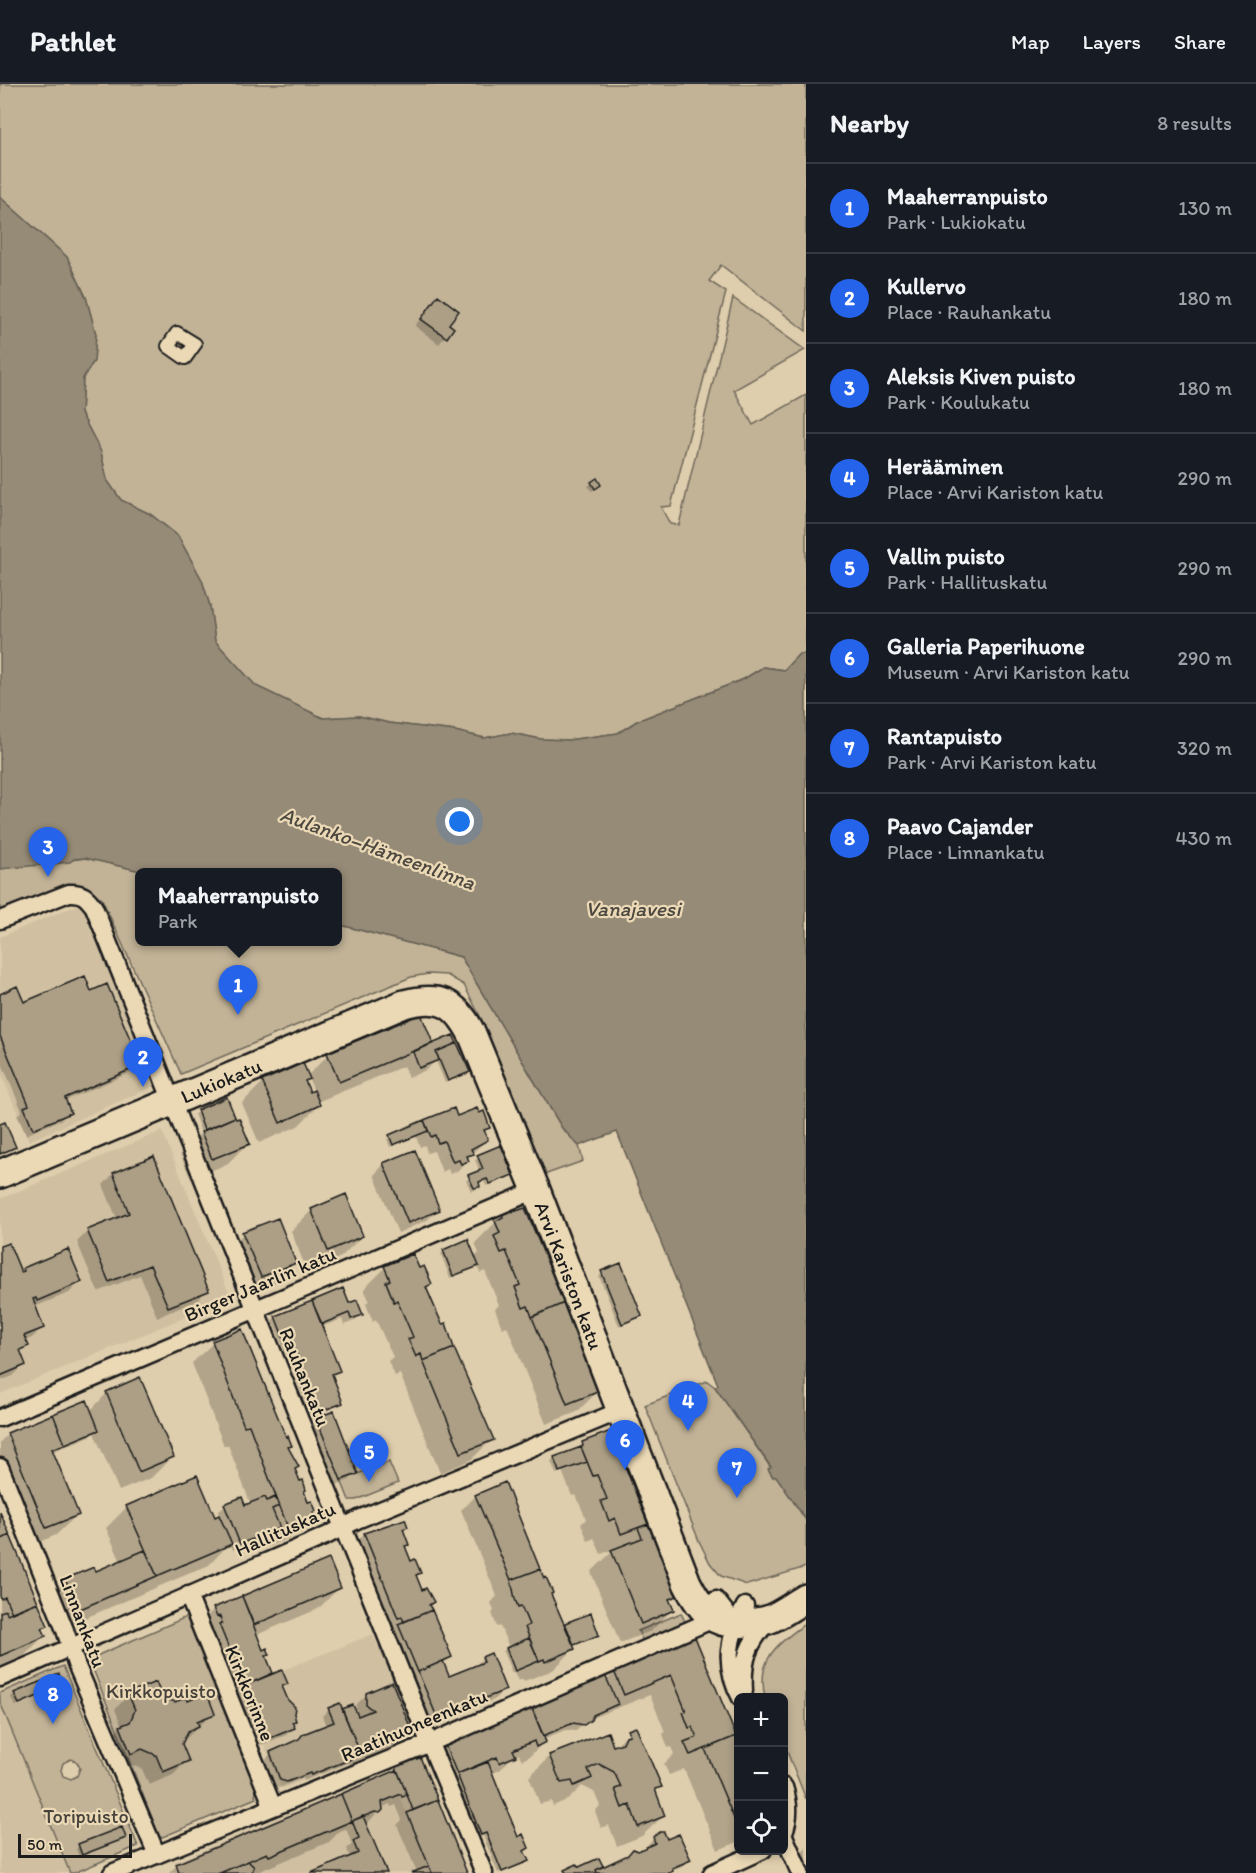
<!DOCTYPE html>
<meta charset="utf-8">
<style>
body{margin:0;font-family:Itim,sans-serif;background:#20242c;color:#f1f3f6}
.controls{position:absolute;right:18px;bottom:18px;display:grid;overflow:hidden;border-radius:9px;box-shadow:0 3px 9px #0003}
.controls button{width:54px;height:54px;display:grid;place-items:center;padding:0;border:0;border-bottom:2px solid #363941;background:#171b24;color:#f1f3f6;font:30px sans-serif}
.scale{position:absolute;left:18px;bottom:15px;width:114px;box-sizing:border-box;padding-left:6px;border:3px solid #1c1c1c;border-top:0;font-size:16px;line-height:21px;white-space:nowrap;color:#1c1c1c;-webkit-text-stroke:4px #ebd9b6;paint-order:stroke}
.you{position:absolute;left:460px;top:738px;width:21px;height:21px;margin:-15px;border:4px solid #fff;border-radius:50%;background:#1a73e8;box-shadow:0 0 0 9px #1a73e833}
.badge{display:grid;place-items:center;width:39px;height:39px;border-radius:50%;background:#2563eb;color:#fff;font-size:20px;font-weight:700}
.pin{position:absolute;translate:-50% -50px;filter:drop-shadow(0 2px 3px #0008)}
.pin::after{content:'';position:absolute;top:32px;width:21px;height:18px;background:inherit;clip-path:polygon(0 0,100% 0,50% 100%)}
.popup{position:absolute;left:135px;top:784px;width:207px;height:78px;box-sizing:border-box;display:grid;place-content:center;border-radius:9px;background:#171b24;filter:drop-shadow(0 2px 4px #0005);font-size:20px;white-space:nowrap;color:#9ea1a6}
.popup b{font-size:22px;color:#f1f3f6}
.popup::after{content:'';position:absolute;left:50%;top:100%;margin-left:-12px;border:12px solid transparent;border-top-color:#171b24}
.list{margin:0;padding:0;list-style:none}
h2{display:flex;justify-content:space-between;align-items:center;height:78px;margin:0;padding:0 24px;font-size:26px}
h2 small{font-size:20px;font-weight:400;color:#9ea1a6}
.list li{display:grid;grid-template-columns:39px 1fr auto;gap:18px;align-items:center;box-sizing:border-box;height:90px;padding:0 24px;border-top:2px solid #363941}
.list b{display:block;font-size:22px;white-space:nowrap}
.list p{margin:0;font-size:20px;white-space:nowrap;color:#9ea1a6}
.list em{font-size:20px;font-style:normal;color:#9ea1a6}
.icon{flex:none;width:33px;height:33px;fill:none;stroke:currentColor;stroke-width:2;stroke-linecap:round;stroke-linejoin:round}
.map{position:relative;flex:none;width:806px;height:1789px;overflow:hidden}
header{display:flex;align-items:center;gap:36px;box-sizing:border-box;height:84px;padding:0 30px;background:#171b24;border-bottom:2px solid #363941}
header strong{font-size:28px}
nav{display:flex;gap:33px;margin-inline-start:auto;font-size:21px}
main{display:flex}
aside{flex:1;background:#171b24}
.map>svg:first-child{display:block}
</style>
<header>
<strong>Pathlet</strong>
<nav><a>Map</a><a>Layers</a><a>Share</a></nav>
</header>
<main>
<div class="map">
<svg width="806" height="1789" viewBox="0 0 806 1789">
<rect width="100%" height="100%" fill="#dfcead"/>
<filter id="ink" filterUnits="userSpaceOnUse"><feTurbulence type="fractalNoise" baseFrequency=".0167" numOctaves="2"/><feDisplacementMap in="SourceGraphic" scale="12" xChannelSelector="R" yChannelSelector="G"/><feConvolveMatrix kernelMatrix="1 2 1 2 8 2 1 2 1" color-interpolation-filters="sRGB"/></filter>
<g filter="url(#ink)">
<path fill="#d0c0a1" d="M82,819l75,182 -128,56 -29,-70v-134z
M162,1047l69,167 -231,96v-195z
M373,1550l42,101 -133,54 -41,-102z
M0,1618l32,76 38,95h-70z
M390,1687l38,95 -17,7h-232l-5,-11z"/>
<path fill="#c2b397" stroke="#6f685a" stroke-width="1.5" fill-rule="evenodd" d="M0,0h806v247l-85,-66 -12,16 17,11 -55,214 -10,1 9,17 9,1 54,-227 72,52 -71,40 19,35 53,-30v259h-7l-15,16 -21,-3 -19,12 -107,42 -19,12 -50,7 -27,-1 -30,-6 -26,5 -30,-7 -66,-8 -30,-7 -36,2 -67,-32 -41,-45 -5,-35 -8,-26 -24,-44 -28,-22 -29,-14 -14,-20 -6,-28 -20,-39 2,-35 11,-17 2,-27 -10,-37 -19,-40 -67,-60z
M86,774l59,14h-6v70h198v-18l124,33 101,171 17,18 4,15 -42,15 -59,-156 -18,-35 -17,-10 -19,-1 -17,3 -230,97 -79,-175c-8,-6 -15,-12 -25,-13 -14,-2 -62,19 -77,25v-42z
M707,1297l8,6 56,81 -2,2 4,7 3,-2 30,45v47l-59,18 -26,-9 -11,-13 -11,-22 -54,-136z
M389,1378l9,21 -42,17h-7l-8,-20z
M681,1529l8,17 -43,18 -8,-17z
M191,1531l69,174 -5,5 1,4 -96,40 -71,-179z
M806,1539v176l-22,-55v-46l-19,-1c-9,-39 13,-53 41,-74z
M63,1582l75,180 -64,27h-4l-70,-171v-9zM71,1675l6,3 3,6 -3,8 -6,3 -8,-3 -2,-6 2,-7z"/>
<path fill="#968b77" stroke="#655f53" stroke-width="1.5" d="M0,113l67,60 19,40 10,37 -2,27 -11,17 -2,35 20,39 6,28 14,20 29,14 28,22 24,44 8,26 5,35 41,45 67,32 36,-2 30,7 66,8 29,7 27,-5 30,6 27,1 50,-7 19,-12 107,-42 19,-12 21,3 15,-16h7v866l-30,-44 -3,1 -5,-8 3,-2 -56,-80 3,-2 -101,-253 -38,14 -17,-18 -101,-171 -124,-33v-52h-192l-60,-14 -11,1 -4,3 -70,7z"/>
<path fill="#0003" fill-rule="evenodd" d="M431,220l21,24 -13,16 -24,-18z
M597,396v8l-6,3 -3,-5z
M90,909l49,72 -7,7 -68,29 5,11 -7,7 -36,16 -9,-20 5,-4 -22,-52v-64l23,9z
M421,932l12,29 35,27 -3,3 -20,8 -9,-22 -10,9 -18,8 -4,-12 -87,36 2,3 -21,21 -39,17 -17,-40 21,-21 44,-6 21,-21zM308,994l6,13 -5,3 -5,-12z
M226,1015l9,22 13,22 -21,21 -36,15 -11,-25 21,-21 -7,-19z
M456,1034l33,9 -5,5 3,8 -15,13 -5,6v2l-10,10 -7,3 -2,-5 -6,3 -8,-21 -7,2 -2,-8 -5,2 -4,-10 -26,10 -3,-8 38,-18z
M500,1063l11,27 -25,12 -2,-5 -7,2 1,4 -3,3 -4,1 -5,-11 14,-8 -5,-12z
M153,1074l54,132 -10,11 -40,16 -17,-42 -42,17 -21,-50 11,-11 29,-12 -14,-34 10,-11z
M384,1080l54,46 -11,10 -29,13 -24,-58z
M312,1126l50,26 -21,21 -34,14 -16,-40z
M503,1131l95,176 -21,21 -31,12 -39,-98 -5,2 -7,-19 4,-4 -14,-34 -5,2 -3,-8 -27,13 -9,-24 3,-3 30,7 5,-5 -4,-10z
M243,1150l52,28 -21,21 -34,14 -18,-42z
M0,1164l20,25 4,-4 56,13 -11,11 -35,14 9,20 -11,11 -7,3 2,5 -8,8 5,11 -11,11 -13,5z
M620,1181l21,50 -22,11 -20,-50z
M385,1184l34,2 11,14 -5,5 67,150 -21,21 -31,13 -40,-99 -5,2 -7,-15 5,-4 -17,-37 -3,2 -7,-18 3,-4 -5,-11z
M313,1219l35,2 13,9 -7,7 -10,4 -2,-6 -21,8 17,44 -7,5 10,26 -30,14 -17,-43 5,-4 -7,-17 -6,2 -14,-34 4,-3z
M213,1259l77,102 -3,3 10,19 -3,3 19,47 -21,20 -25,10 -4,-9 -30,12 -3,-7 -21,22 -152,65 -12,-28 21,-21 29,-8 26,-11 -15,-34 21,-21 87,12 6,-2 -2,-5 7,-6 19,1 7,-2 -23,-60 -4,1 -32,-83z
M107,1309l65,64 -21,21 -32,13 -25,-58 -4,3 -34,14 -4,4 25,61 -21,20 -31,13 -25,-61v-45l8,-8 82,-23z
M317,1335l39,54 -7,7 -15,6 -24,-60z
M611,1349l64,162 -6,7 3,8 -21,21 -31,12 -29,-71 24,-23 -14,5 -7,-16 -6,3 -7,-17 5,-5 -10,-24 -4,1 -10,-25 -6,3 -5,-13 3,-3 22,-8 7,-6z
M476,1412l73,98 15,32 26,-11 8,20 -4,3 -22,8 2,3 -21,21 -29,11 -1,-2 -5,2 -4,-9 -2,1 -9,-21 5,-7 -8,-19 -3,1 -5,-14 2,-2 -3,-8 6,-7 -36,-86z
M0,1432l46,109 -4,5 2,6 -21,21 -23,10z
M404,1437l2,6 -4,4 5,13 -3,4 6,15 9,9 -4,5 35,80 -7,7 5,14 24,-9 11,-11 21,31 -10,11 -68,27 -17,-41 -12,5 -19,-45 11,-11 -39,-86 14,-15z
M328,1477l11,27 -21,21 -62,26 7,17 5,2 -3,3 7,18 14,8 -5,5 13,32 -3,3 2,5 -7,7 -25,10 -8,-18 -3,1 -5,-10 2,-2 -9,-23 -5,2 -6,-14 5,-6 -6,1 -23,-56 11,-11z
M694,1555l44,106v97l-20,8 -34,-81 -15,6 -5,-11 10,-10 -3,-7 -3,1 -5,-14 2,-2 -15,-37 -61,24 -13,12 -11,-1 -22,9 1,3 -14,14 -8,4 -3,-6 -7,3 -12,13 -9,4 26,65 10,9 -4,4 4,9 -3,3 -26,9 -15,-37 -5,1 -22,-55 -14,6 -12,-29 14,-15 162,-63 9,-9z
M62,1601l-47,21 -4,-9 4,-3z
M367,1610l44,40 -11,11 -50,20 -1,-2 -45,18 -1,-3 -24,10 -6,-1 -9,-27 7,-6 55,-28 -4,-10 7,-7 27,6v-10z
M129,1611l32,3 14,6 12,-1 26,10 -33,31 7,17 -14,14 -24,10 -7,-16 -15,-6 -11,4 -10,-25 15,-17 -6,-16z
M629,1648l31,54 -6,6 9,24 -21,20 -25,10 -8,-21 -8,3 -6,-17 5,-5 -6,-14 -12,-6 -13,13 -16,7 -2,-5 -11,3 -11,-27 21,-21 63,-8z
M419,1675l47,114h-51l2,-1 -20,-47 5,-5 -6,-15 -5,2 -1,-3 -9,4 -13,15 -4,-1 21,51h-70l35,-15 -3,-9 5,-5 -6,-15 -6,2 -11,11 -74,31h-86l8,-8 214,-90 5,-6z
M656,1752l10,5 23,18 -7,7 -13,7h-106l35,-13 4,8 46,-20 -1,-3z
M124,1753l-3,3 -42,17 -3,-8 3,-3z
M806,1763v18l-5,-13z"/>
<path fill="#ac9f86" stroke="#1c1c1c" stroke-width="1.5" d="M438,211l21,16 -10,13 5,4 -7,10 -26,-19z
M597,394l4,7 -6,4 -4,-7z
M85,892l6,15 16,-7 34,81 -76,33 6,15 -38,16 -9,-22 5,-2 -29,-69v-42l17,-8 7,16z
M421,930l12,29 -94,39 -12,-29z
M453,951l4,8 -21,9 3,8 -20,8 -6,-16z
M457,959l13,29 -22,9 -12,-29z
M303,979l7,16 -5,2 5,11 4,-2 6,15 -40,18 -18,-42z
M227,1013l8,20 -31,13 -7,-20z
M454,1024l3,8 20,-8 2,5 5,-2 6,17 -6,2 4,10 -17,9 3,5 -7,2 2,5 -8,3 -2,-4 -6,2 -9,-21 -6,2 -3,-8 -4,2 -7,-17z
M235,1033l1,2 3,-1 11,26 -38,15 -11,-27z
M424,1036l4,11 -35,14 -4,-10z
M5,1038l11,25 -16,7v-30z
M501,1061l12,30 -23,9 -3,-5 -8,3 1,5 -6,1 -6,-13 15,-6 -6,-14z
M415,1066l25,60 -32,13 -25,-60z
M154,1072l55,135 -41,16 -18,-42 -41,17 -22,-52 42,-17 -16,-40z
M346,1110l17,42 -35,15 -17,-42z
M525,1124l39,95 -32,14 -4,-11 -5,2 -8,-21 5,-2 -14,-34 -5,2 -7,-17 6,-3 -5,-12 8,-4 -1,-3 10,-4 1,2z
M278,1134l18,45 -35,14 -19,-45z
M468,1155l11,27 -26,10 -10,-26z
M9,1159l12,29 3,-1 -1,-3 45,-19 14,33 -45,19 -1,-3 -3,1 11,29 -20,8 5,10 -9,4 6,15 -26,11v-130z
M413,1170l6,14 5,-2 8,18 -6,3 16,37 4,-1 8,25 -31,13 -2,-7 -5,3 -8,-18 5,-2 -16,-37 -3,2 -8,-20 4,-2 -6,-14z
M621,1179l21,53 -20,8 -21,-53z
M343,1204l6,15 8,-3 6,15 -12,4 -2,-6 -27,11 -10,-23z
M312,1217l28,70 -8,3 11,29 -29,11 -18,-45 6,-3 -7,-16 -6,2 -14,-36z
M564,1219l36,88 -33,13 -35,-87z
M242,1245l44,108 2,-1 4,10 -4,1 11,20 -4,2 5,12 3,-1 3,10 -2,1 4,11 4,-1 4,10 -3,1 2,5 -27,11 -39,-103 -5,1 -32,-85z
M454,1264l40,92 -33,13 -38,-92z
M140,1293l34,80 -35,15 -33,-80z
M87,1316l12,30 -34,14 -12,-30z
M334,1327l24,63 -17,6 -25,-62z
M53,1330l12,30 -13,5 27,66 -33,13 -39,-95z
M611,1347l37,93 -27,10 -6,-16 -6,3 -8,-20 6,-2 -10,-24 -4,1 -12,-29 2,-1 -1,-4z
M581,1363l6,15 -28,10 -5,-15z
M197,1391l18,42 4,-2 13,29 -75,32 -31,-70z
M505,1398l35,87 -29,11 -36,-85z
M242,1413l3,8 20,-8 2,4 8,-4 4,9 -7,3 8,19 -40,16 -16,-40z
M0,1428l10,23 -10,5z
M405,1435l3,8 -5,2 6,16 -4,1 6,15 4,-2 6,14 -5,2 6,15 4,-2 8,14 -5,3 3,5 -28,12 -2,-5 -4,1 -34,-85z
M648,1440l29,72 -8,3 5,11 -33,14 -30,-74 31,-12 -4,-10z
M10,1451l28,67 -26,11 -7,-16 -4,2 -1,-3v-56z
M145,1466l12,26 -79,34 -13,-31 29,-12 2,4z
M329,1475l12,29 -87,37 -12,-29z
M540,1485l4,9 2,-1 7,16 -2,1 24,55 -30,13 -1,-3 -5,2 -14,-34 4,-2 -8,-19 -3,1 -3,-8 -4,-19z
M242,1512l21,54 4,-2 3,7 -4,1 7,17 -29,13 -7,-17 3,-3h-4l-17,-42 3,-1 -2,-7 -3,1 -4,-9z
M38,1518l10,24 -6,2 4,8 -46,20v-44l6,-2 1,4z
M432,1526l20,47 -34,15 -20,-48z
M591,1529l8,22 -25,10 -9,-22z
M695,1553l41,99 -46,19 -6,-13 13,-5 -5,-10 -3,1 -6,-16 3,-1 -15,-36 -47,20 -10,-24z
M529,1554l10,23 -24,10 -9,-23z
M491,1569l15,37 -69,27 -19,-45 25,-11 6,15 35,-14 -2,-5z
M282,1586l6,14 -6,2 6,14 7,7 -1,7 2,7 -4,1 3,6 -27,11 -7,-18 -4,2 -6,-13 3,-1 -10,-23z
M59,1590l5,11 -45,19 -5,-11z
M605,1591l13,29 -25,11 -2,5 -7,5 -11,-2 -30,13 -12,-30z
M156,1598l6,15 13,5 12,-5 1,4 19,-8 8,21 -18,7 2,5 -11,5 -6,13 7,17 -26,11 -7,-17 -14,-6 -11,5 -11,-28 10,-4 5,-12 -7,-17z
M392,1598l21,52 -52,21 -19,-46 11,-4 5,11 15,-6 -7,-5v-12z
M340,1619l21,52 -50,20 -1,-2 -23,9 -7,-2 -10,-28 29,-13 4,-5 31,-12 -6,-14z
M531,1622l15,36 -10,5 -2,-6 -21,9 3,6 -17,7 -2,-6 -40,17 -13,-31z
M636,1643l26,60 -7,2 10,27 -27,11 -8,-22 -8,3 -7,-19 6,-2 -7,-15 -15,-8 -11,5 4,9 -18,8 -2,-5 -11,2 -12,-28 59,-23 5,14 10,-3 3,-7 4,-1 -2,-5z
M736,1652l2,6v86l-33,-79z
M420,1673l18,43 -25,10 -17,-43z
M488,1678l30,75 5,-3 6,14 -5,3 5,10 -27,11 -16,-39 -5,2 -24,-61z
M397,1686l10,25 -5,2 -1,-3 -19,8 1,8 -3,3 -5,-1 -23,9 -11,-27z
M341,1710l11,27 -83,35 -2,-3 -47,20h-41l-3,-9z
M438,1716l29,73h-35l-25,-60z
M363,1732l24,57h-76l47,-20 -5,-12 6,-3 -7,-17z
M122,1743l4,11 -44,17 -4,-11z
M660,1748h4l3,7 12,-5 12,26 -19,8 1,3 -4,2h-72l-1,-3 32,-15 5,-6 5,2 17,-8 -2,-6z
M599,1774l4,8 -7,4 1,3h-31l-2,-3 13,-6 2,3z
M248,1777l6,6 -2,5 2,1h-34z
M429,1782l3,7h-21z"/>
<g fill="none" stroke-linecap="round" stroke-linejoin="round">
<defs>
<path id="pedestrian" d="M177,249l18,11 -10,14 -17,-12z"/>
<path id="minor" d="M0,836l69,-27c13,-1 18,4 25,14l331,825 59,141
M0,1334l536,-228
M0,1383l65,163 11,34 81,191
M188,1511l85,212
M716,1516l19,24
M0,1594l328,-143 31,-16 263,-109
M744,1607c-2,-32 4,-47 25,-71
M741,1614c-18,-33 -13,-61 4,-92
M784,1703c5,16 6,29 0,45
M784,1752l16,37
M112,1789l318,-130 284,-124
M712,1789l51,-23"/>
<g id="primary">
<path id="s1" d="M0,1090l404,-170c35,-9 51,-3 68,30l64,156 151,393c14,28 27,44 60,40 7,-1 16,-1 23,-4 12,-5 24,-14 36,-21"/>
</g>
</defs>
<use href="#pedestrian" stroke="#1c1c1c" stroke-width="16"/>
<use href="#minor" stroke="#1c1c1c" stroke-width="21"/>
<use href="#primary" stroke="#1c1c1c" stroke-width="32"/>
<use href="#pedestrian" stroke="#ebd9b6" stroke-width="12"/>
<use href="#minor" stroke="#ebd9b6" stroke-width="16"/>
<use href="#primary" stroke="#ebd9b6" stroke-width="27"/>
</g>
</g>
<g text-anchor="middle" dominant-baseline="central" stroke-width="4.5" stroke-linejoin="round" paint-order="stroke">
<g font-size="20" fill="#1c1c1c" stroke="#ebd9b6">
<text stroke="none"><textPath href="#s1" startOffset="240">Lukiokatu</textPath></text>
<text stroke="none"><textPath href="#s1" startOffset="782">Arvi Kariston katu</textPath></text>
<text transform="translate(260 1200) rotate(-23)">Birger Jaarlin katu</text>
<text transform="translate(305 1293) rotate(68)">Rauhankatu</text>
<text transform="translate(285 1445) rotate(-24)">Hallituskatu</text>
<text transform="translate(83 1537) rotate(69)">Linnankatu</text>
<text transform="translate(250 1609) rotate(68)">Kirkkorinne</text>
<text transform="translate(414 1641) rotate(-23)">Raatihuoneenkatu</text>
</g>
<g font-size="20" fill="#46423b" stroke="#ebd9b6">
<text x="161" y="1607">Kirkkopuisto</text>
<text x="86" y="1732">Toripuisto</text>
</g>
<g font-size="21" font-style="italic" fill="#4d4840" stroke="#ebd9b6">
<text transform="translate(378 764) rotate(20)">Aulanko–Hämeenlinna</text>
<text x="633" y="824">Vanajavesi</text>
</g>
</g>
</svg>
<div class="controls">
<button>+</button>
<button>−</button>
<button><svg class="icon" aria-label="locate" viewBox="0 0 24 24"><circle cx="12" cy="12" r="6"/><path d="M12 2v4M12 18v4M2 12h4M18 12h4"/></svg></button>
</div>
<div class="scale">50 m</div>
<div class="you"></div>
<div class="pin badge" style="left:238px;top:931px">1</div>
<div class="popup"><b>Maaherranpuisto</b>Park</div>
<div class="pin badge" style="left:143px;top:1003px">2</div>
<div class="pin badge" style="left:48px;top:793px">3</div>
<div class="pin badge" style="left:688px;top:1347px">4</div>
<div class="pin badge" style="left:369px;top:1398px">5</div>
<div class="pin badge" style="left:625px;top:1386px">6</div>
<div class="pin badge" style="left:737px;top:1414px">7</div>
<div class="pin badge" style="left:53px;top:1640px">8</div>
</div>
<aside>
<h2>Nearby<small>8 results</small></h2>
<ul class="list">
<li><span class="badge">1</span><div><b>Maaherranpuisto</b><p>Park · Lukiokatu</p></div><em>130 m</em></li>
<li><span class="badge">2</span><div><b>Kullervo</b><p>Place · Rauhankatu</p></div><em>180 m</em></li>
<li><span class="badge">3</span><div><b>Aleksis Kiven puisto</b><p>Park · Koulukatu</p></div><em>180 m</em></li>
<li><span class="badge">4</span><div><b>Herääminen</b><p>Place · Arvi Kariston katu</p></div><em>290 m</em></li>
<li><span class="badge">5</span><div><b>Vallin puisto</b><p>Park · Hallituskatu</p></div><em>290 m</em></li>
<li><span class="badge">6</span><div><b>Galleria Paperihuone</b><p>Museum · Arvi Kariston katu</p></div><em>290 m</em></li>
<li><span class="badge">7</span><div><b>Rantapuisto</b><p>Park · Arvi Kariston katu</p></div><em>320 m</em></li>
<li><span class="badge">8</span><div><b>Paavo Cajander</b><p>Place · Linnankatu</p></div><em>430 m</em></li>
</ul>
</aside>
</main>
